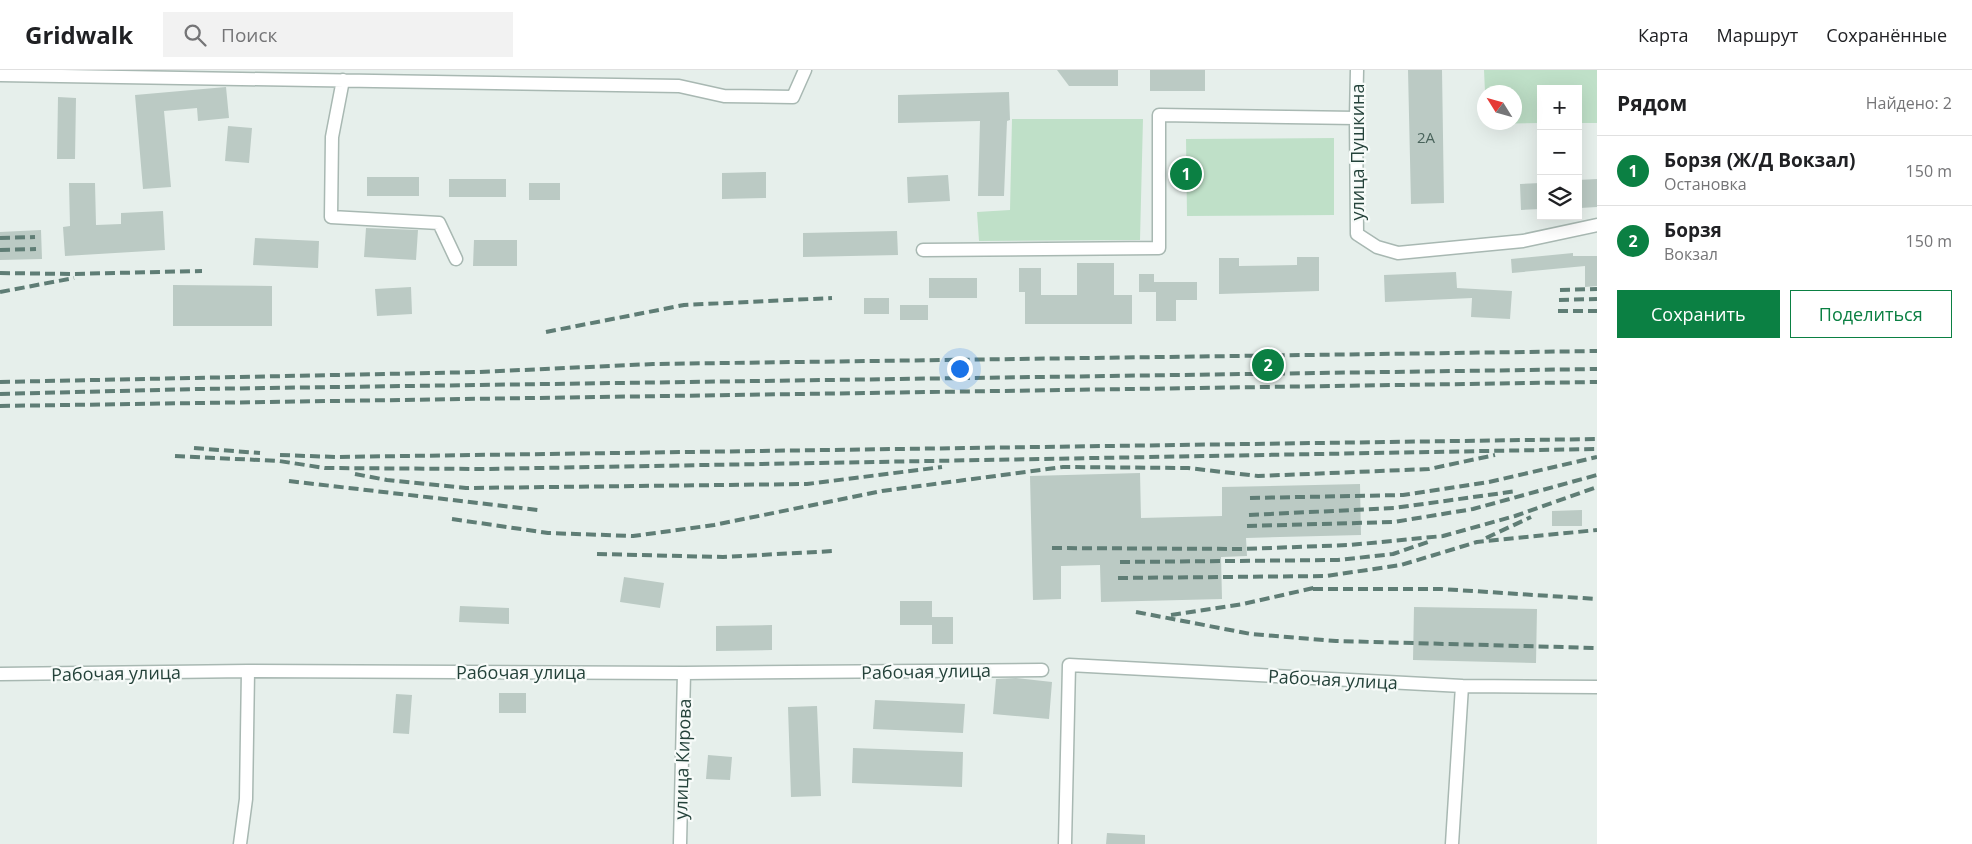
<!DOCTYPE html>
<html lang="ru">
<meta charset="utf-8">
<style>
body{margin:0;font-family:"Open Sans",sans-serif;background:#f2f2f2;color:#202124}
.controls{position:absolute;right:15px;top:15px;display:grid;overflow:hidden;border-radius:0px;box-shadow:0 5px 20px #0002}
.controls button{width:45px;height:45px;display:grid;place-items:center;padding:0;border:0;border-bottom:1px solid #e0e0e0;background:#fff;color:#202124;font:25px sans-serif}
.compass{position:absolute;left:1477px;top:15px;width:45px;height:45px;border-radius:50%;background:#fff;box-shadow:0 5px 20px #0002;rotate:307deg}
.you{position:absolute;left:959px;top:298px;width:18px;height:18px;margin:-12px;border:4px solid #fff;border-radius:50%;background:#1a73e8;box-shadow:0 0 0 8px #1a73e833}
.badge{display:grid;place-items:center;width:32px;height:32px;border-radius:50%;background:#0b8043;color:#fff;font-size:16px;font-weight:700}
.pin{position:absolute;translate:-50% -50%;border:2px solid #fff;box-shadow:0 1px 5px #0006}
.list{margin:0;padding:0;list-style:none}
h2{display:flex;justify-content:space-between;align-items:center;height:65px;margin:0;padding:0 20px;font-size:21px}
h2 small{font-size:16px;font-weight:400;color:#757577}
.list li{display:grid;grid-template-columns:32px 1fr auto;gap:15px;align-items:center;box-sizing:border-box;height:70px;padding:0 20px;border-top:1px solid #e0e0e0}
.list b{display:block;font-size:19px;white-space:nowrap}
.list p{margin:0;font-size:16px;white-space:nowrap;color:#757577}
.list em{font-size:16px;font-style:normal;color:#757577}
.actions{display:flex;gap:10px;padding:15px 20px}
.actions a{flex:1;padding:11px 0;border:1px solid #0b8043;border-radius:0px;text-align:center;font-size:18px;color:#0b8043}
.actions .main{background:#0b8043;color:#fff}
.icon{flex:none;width:28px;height:28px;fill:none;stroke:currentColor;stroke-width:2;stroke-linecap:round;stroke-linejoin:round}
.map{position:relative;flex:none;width:1597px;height:774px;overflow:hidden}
header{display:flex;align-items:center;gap:30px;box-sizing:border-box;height:70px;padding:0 25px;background:#fff;border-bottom:1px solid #e0e0e0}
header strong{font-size:24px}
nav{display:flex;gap:28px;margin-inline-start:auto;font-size:18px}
.search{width:350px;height:45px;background:#f2f2f2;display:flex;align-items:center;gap:12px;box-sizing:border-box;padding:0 18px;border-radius:0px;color:#757577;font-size:19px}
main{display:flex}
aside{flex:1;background:#fff}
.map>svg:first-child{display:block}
</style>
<header>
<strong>Gridwalk</strong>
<div class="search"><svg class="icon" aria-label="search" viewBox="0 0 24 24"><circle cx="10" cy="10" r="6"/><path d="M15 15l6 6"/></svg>Поиск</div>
<nav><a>Карта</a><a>Маршрут</a><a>Сохранённые</a></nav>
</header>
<main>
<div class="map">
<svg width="1597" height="774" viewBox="0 0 1597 774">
<rect width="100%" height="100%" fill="#e6efeb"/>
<path fill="#bfe0c8" d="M1484,0h113v53h-19v-34h-37v34l-55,1 28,-2v-30h-29z
M1012,49h131l-3,121 -161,1 -2,-29 33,-2z
M1334,68v77l-147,1 -1,-77z"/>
<path fill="#bbcac4" d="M1057,0h61v16h-49z
M1150,0h55v21h-55z
M1408,0h34l2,133 -33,1z
M226,17l3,31 -31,3 -1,-13 -33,3 7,76 -28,2 -8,-94z
M1009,22l1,28 -3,1 -3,75h-26l2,-75 -82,2v-28z
M58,27l18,1 -1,61h-18z
M228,56l24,2 -3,35 -24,-2z
M766,102v26l-44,1v-26z
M948,105l2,26 -42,2 -1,-26z
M367,107h52v19h-52z
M449,109h57v18h-57z
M1597,109v28l-17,1 -2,-28z
M69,113h26l1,42 25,-1v-11l42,-2 2,39 -100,6 -2,-29 7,-1z
M529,113h31v17h-31z
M1541,113v26l-20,1 -1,-26z
M366,158l52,2 -2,30 -52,-3z
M41,160l1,29 -42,1v-28z
M897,161l1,24 -95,2v-24z
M255,168l64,3 -1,27 -65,-3z
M474,170h43v26h-44z
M1573,183v3h24v30l-12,1v-21l-73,7 -1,-14z
M1297,187h22v34l-100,3v-36h20v8l58,-1z
M1077,193h37v32h18v29h-107v-32h-6v-24h22v27h36z
M1456,202l1,16 55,3 -2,28 -39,-2 1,-19 -87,4 -1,-27z
M1139,204h15v8h43v18h-21v21h-20v-29h-17z
M929,208h48v20h-48z
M173,215l99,1v40h-99z
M411,217l1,27 -35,2 -2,-27z
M864,228h25v16h-25z
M900,235h28v15h-28z
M1140,403l1,45 81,-2v-29l138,-3 1,51 -115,3 1,18 -26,1 1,42 -121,3 -1,-37 -39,1v33l-28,1 -3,-124z
M1582,440v16h-30v-15z
M624,507l40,6 -4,25 -40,-6z
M900,531h32v16h21v27h-21v-19h-32z
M460,536l49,2v16l-50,-2z
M1414,537l123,2 -1,54 -123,-3z
M772,555v25l-56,1v-25z
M1016,608l36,4 -3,37 -56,-5 3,-35z
M499,623h27v20h-27z
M396,624l16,1 -3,39 -16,-1z
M875,630l90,4 -2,29 -90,-4z
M817,636l4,90 -30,1 -3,-90z
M853,678l110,4 -1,35 -110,-4z
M708,685l24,2 -2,23 -24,-1z
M1107,763l38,2v9h-39z"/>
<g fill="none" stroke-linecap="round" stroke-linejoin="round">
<defs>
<path id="street" d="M1357,0l-1,48 1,116 20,13 21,6 125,-12 74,-16
M0,5l679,11 45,10 69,1 12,-27
M343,10l-11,57 -1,80 108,6 17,36
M923,180l236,-2v-133l197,3
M0,604l248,-3 436,2 358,-3
M240,774l6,-45 2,-128
M680,774l4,-171
M1065,774l4,-179 393,21 135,1
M1452,774l10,-158"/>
</defs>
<use href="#street" stroke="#a8b8b2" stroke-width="15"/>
<use href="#street" stroke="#fff" stroke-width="12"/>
<path stroke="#5f7d75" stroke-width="4" stroke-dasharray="10 5" stroke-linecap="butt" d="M0,168l35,-1
M0,180l36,-1
M0,203l70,1 132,-3
M1560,220l37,-1
M0,222l74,-14
M1559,230l38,-1
M1558,241h39
M546,262l138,-27 148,-7
M0,312l479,-10 174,-8 944,-13
M0,324l198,-5 1399,-20
M0,336l1597,-24
M194,378l66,5
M280,385l56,2 1261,-18
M175,386l104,5 46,7 158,1 1114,-20
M355,404l32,6 79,8 341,-4 135,-17
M289,411l249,29
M1250,428l153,-3 86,-13 108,-25
M1249,445l145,-7 123,-17
M452,449l96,14 85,3 81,-11 168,-34 181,-24 125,1 70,8 171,-7 66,-14
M1247,456l147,-4 79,-13 124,-34
M1486,468l45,-21
M1052,478l190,1 108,-4 93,-9 72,-20 82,-29
M597,484l126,3 111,-6
M1120,492l218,-2 55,-6 35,-12
M1118,508l208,-2 75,-11 76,-23 120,-12
M1313,519h128l156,10
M1136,542l115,22 85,7 261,7
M1171,545l72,-11 75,-17"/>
</g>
<g text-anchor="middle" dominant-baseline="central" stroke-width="4.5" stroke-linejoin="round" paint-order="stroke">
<g font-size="15" fill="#4a645c">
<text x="1426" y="67">2А</text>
</g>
<g font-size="18" fill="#24423a" stroke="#f7fbf9">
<text transform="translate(1357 82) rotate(-90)">улица Пушкина</text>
<text transform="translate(926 601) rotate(-1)">Рабочая улица</text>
<text x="521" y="602">Рабочая улица</text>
<text transform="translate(116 603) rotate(-1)">Рабочая улица</text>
<text transform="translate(1333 609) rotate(3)">Рабочая улица</text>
<text transform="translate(682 689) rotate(-88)">улица Кирова</text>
</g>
</g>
</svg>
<div class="controls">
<button>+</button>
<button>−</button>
<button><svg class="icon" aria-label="layers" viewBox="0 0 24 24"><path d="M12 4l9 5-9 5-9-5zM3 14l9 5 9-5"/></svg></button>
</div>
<svg class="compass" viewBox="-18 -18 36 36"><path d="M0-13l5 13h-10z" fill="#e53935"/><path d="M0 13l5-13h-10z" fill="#757577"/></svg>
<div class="you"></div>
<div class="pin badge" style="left:1186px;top:104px">1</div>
<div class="pin badge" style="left:1268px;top:295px">2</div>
</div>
<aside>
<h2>Рядом<small>Найдено: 2</small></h2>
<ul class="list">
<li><span class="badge">1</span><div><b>Борзя (Ж/Д Вокзал)</b><p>Остановка</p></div><em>150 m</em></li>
<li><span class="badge">2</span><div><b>Борзя</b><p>Вокзал</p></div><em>150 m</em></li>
</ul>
<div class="actions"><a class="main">Сохранить</a><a>Поделиться</a></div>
</aside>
</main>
